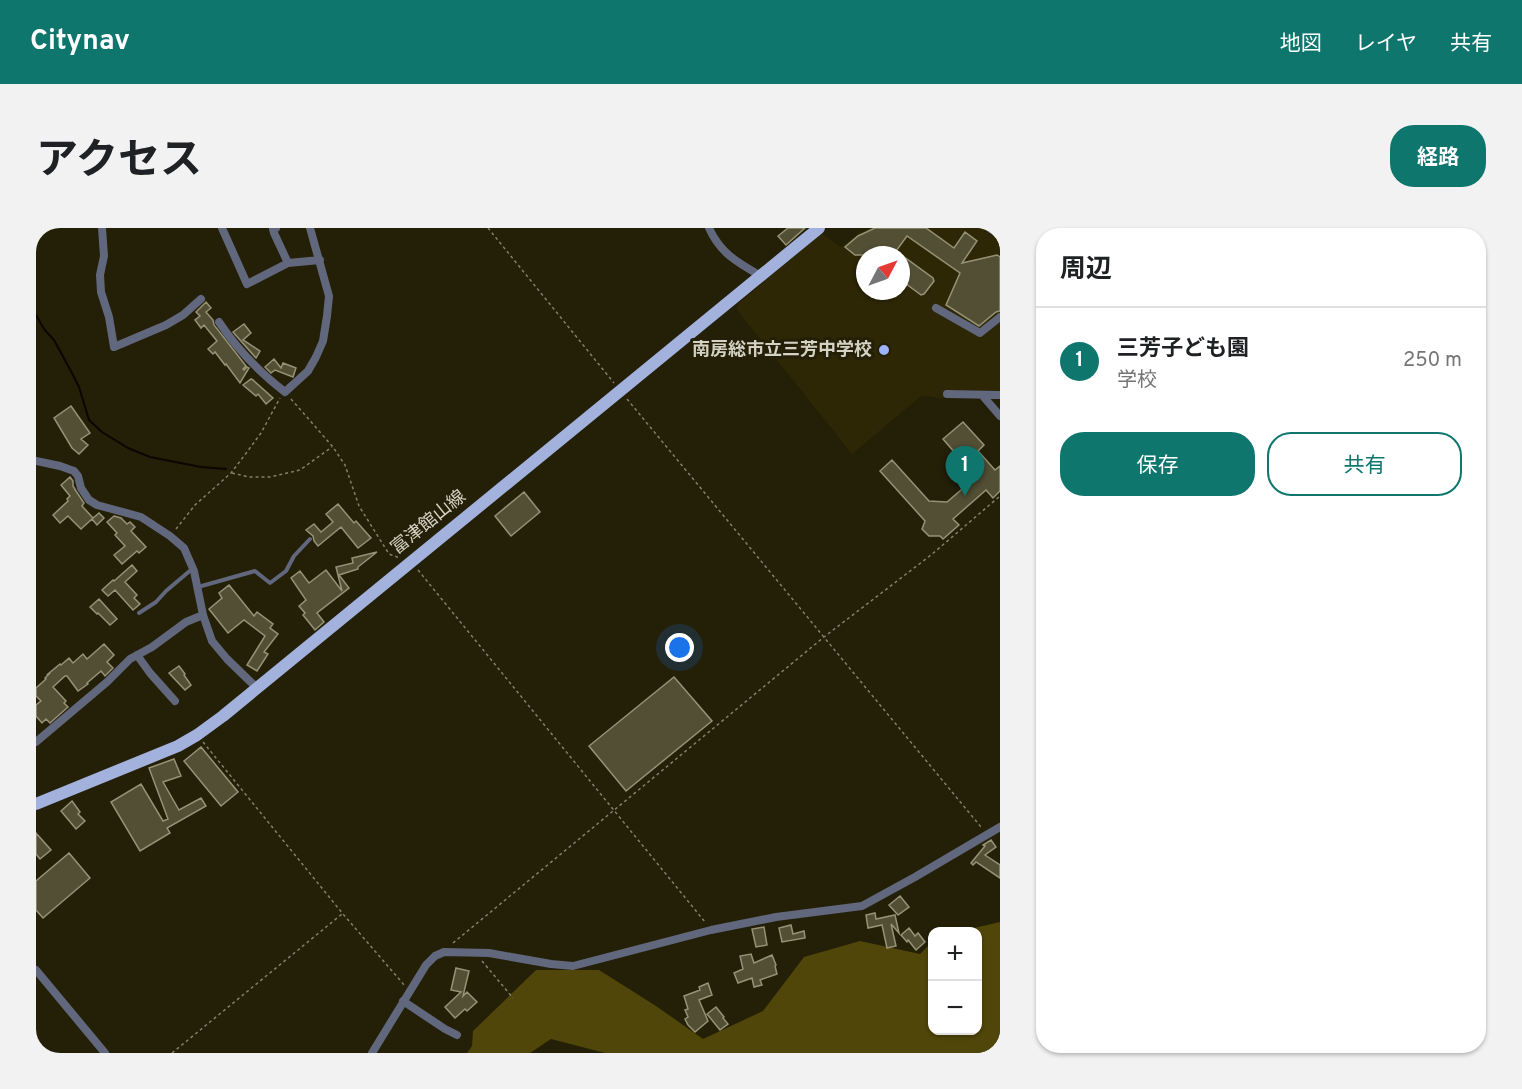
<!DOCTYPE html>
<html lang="ja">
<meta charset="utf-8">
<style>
body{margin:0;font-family:Overpass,"Noto Sans JP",sans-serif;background:#f2f2f2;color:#202124}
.controls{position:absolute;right:18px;bottom:18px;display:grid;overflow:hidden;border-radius:12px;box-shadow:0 2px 4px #0004}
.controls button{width:54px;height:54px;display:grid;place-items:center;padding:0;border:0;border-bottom:2px solid #e0e0e0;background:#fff;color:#202124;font:30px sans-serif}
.compass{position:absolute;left:820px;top:18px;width:54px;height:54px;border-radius:50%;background:#fff;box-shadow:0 2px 4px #0004;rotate:49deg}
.you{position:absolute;left:644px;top:420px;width:21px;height:21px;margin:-15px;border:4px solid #fff;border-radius:50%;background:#1a73e8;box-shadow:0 0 0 9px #1a73e833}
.badge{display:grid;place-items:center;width:39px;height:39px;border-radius:50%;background:#0f766e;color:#fff;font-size:20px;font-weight:700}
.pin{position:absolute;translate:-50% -50px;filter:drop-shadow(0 2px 3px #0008)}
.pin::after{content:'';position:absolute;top:32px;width:21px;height:18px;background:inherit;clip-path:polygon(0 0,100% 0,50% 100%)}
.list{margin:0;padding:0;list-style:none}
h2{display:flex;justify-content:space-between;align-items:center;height:78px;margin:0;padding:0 24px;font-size:26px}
h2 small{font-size:20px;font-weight:400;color:#757577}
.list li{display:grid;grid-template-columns:39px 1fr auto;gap:18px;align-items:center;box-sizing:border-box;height:108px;padding:0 24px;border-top:2px solid #e0e0e0}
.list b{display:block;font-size:22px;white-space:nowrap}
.list p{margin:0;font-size:20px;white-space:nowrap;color:#757577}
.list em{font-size:20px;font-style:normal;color:#757577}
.actions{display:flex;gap:12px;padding:18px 24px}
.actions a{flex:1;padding:14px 0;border:2px solid #0f766e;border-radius:24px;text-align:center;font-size:21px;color:#0f766e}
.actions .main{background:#0f766e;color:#fff}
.map{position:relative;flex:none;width:964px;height:825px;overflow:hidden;border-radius:24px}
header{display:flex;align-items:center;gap:36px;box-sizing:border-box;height:84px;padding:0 30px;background:#0f766e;color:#fff}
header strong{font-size:28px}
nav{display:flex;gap:33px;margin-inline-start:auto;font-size:21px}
.intro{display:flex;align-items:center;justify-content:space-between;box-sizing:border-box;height:144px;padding:0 36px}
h1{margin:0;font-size:42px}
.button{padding:15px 27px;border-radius:24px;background:#0f766e;color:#fff;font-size:21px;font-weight:700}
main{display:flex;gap:36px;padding:0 36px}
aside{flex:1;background:#fff;border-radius:24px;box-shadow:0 2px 4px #0004}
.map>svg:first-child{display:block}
</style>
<header>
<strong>Citynav</strong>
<nav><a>地図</a><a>レイヤ</a><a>共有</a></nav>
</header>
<div class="intro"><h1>アクセス</h1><a class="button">経路</a></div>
<main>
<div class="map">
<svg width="964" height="825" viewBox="0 0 964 825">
<rect width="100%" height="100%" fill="#241f07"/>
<path fill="#2d2706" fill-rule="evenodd" d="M834,0h110l20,12v151l-54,-1 -3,9 -17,-3 -6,1 -68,57 -115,-144v-5l84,-72 20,14 18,-14zM829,27h36v36h-36z"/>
<path fill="#504609" d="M964,694v131h-395l-54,-14 -21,14h-63l5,-7 1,-15 63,-61h63l57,36 47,33 60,-28 41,-54 56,-16 60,13 12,-12v88h46v-98l-17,-1z"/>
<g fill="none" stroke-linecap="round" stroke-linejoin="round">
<path stroke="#0b0600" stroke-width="2" d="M0,87l8,14 10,11 18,33 7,14 10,33 13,12 26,16 22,9 51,10 25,2"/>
</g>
<path fill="#534f35" stroke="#979276" stroke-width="1.5" d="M752,0h17l-19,17 -8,-9z
M839,0h51l28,20 11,-16 12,9 -15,22 35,-8 3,2v54l-4,1 -17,14 -33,-21 14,-32 -53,-37 -11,15 37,27 1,3 -10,13 -3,1 -20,-15v-25h-46l-10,-8 13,-11z
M170,74l5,6 -5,4 7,8 1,5 32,41 -3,3 1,1 3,-3 2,1 -9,15 -14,-19 -1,1 -10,-13 -2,2 -5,-5 9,-8 -13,-16 -3,3 -6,-8 5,-4 -4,-4z
M208,96l7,9 -8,7 17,11 -4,7 -23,-26z
M238,131l7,9 2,-5 13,5 -3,9 -18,-7 -4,3 -6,-6z
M215,151l2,1 20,18 -7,6 -8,-10 -2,2 -13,-11z
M35,178l19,27 -9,6 7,6 -9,9 -7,-6 -18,-30z
M927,194l21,23 -6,6 17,19 5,-4v25l-7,7 -7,-8 -33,29 6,6 -16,14 -3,-3h-11l-7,-7 3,-8 -45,-50 12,-11 37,41 18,1 29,-25 -33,-38z
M34,249l3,4v5l3,5 8,12 -2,3 11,12 6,-5 5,5 -7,7 -5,-6 -11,10 -13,-13 -8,7 -7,-8 15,-14 -1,-2 3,-3 -9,-11z
M488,264l16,20 -29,24 -16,-20z
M302,276l16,19 2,-2 15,17 -13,10 -17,-21 -23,19 -4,-5 -1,-5 -7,-6 8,-6 7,8 12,-10 -7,-8z
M78,288l7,2 6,6 3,-2 5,5 -4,4 15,16 -7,6 -2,-2 -15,13 -8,-9 11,-9 -10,-11 2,-2 -10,-11z
M341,324l-19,15v2l-19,6 10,13 -32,25 7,9 -9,8 -12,-15 2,-2 -6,-7 7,-6 -15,-22 9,-7 9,12 17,-13 16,21 -6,-24 17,-4 -1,-5z
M96,337l5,6 -12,11 12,13 -3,3 6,6 -7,6 -18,-20 -7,6 -6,-6 11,-10 1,1z
M193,357l25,31 3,-4 16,12 -3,4 8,6 -14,18 4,2 -11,17 -10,-6 18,-29 -21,-16 -16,13 -19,-24 13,-11 -3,-5z
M63,371l18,20 -7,6 -12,-12 -1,1 -7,-7z
M68,416l10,11 -7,7 6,6 -8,8 -4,-5 -14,12 1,1 -10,7 -11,-15h-2l-12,11 13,14 -2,2 4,4 -18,16 -4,-4 -4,4 -6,-7v-11l5,-4 -5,-5v-8l10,-9 -1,-1 4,-4h-1l12,-10 1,1 8,-7 4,5 10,-9 4,5z
M143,438l6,8 -1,1 7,10 -6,5 -16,-17z
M638,449l38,44 -86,70 -37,-45z
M165,519l37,45 -17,14 -37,-45z
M138,531l7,17 -18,6 16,28 22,-12 5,8 -39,22 3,5 -30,18 -29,-49 30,-18 22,37 5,-2 -19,-51z
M36,573l8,11 -2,2 7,7 -9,8 -15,-18z
M0,605l15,17 -11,9 -4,-5z
M955,612l5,7 -11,8 15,10v13l-24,-16 -3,3 -2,-2 14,-17 -2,-1z
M33,625l21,25 -47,40 -7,-8v-29z
M864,668l9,11 -11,8 -9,-10z
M839,685l1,6 19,-4 4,18 -8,-9 5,22 -9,2 -5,-23 -14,3 -2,-13z
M755,697l2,9 11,-3 1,7 -23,4 -3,-14z
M728,699l3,18 -11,2 -4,-18z
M873,700l6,8 3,-3 7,9 -9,8 -8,-10 -1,2 -6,-7z
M715,726l3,9 18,-8 4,10 -1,1 2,8 -17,6 2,5 -8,2 -2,-9 -14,5 -4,-10 9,-4 -3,-13z
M420,740l13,3 -6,25 4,-4 10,10 -10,9 -2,-2 -10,9 -10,-11 16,-15 -10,-2z
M672,755l4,12 -13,5 9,21 -13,11 -7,-7 -3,-6 3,-2 -3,-7 3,-1 -4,-13 16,-6 -1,-3z
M680,779l8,10 -1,1 5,6 -8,6 -13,-16z"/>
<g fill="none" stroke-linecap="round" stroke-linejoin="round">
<path stroke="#827f6b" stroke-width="1.5" stroke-dasharray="3 3" stroke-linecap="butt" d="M452,0l126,155
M255,171l42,48 12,18 14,41 30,48 11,4
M591,171l354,428
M196,245l17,4h21l30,-7 32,-23
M140,301l19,-24 36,-32 16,-21 14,-19 19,-35
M382,342l287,352
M167,514l140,172 62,72
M417,715l371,-306 107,-82 69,-59
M446,733l31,37
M136,825l170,-139"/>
<path stroke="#61677c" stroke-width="4" d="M162,359l57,-16 15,12 16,-12 8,-15 16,-17
M103,385l17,-11 10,-11 26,-22"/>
<path stroke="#61677c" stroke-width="8" d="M66,0l2,28 -4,19 1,17 8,25 5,30 52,-22 17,-10 18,-16
M186,0l25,56 41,-21 32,-3
M240,0l-3,1 1,4 14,30
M673,0c11,25 29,35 52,48
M900,80l44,25 20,-16
M183,94c18,27 40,50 66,70l23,-21 8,-14 7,-16 4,-25 2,-20 -19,-68
M911,166l53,1
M946,167l18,21
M0,233l24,5 14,5 4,5 3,12 8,12 8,5 44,12 29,19 14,12 10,23 9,44 9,26 15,18 30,29
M101,427l13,18 25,28
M0,514l71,-60 23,-23 22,-12 34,-25 17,-7
M0,742l69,83
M367,773l42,28 12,6
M336,825l54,-88 9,-9 9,-4 45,1 62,11 22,2 138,-36 65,-13 86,-11 53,-29 85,-50"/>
<path stroke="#8691b3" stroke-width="10" d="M955,0l9,5"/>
<path stroke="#a3b1dd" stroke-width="12" d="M0,576l142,-58 19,-11 26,-19 596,-488"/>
</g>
<circle fill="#9eb3fd" stroke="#241f07" stroke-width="2" cx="848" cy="122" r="6"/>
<g text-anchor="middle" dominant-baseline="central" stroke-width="6" stroke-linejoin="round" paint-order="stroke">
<g font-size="18" font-weight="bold" fill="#d4d2c3" stroke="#241f07" text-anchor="end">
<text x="836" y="122">南房総市立三芳中学校</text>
</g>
<g font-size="18" fill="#d4d2c3" stroke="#241f07">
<text transform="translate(393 295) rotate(-39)">富津館山線</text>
</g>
</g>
</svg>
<div class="controls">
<button>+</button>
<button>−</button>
</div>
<svg class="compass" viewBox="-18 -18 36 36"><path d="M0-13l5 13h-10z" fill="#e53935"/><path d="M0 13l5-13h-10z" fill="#757577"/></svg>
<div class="you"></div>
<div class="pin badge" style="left:929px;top:268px">1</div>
</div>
<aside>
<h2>周辺<small></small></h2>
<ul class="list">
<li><span class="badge">1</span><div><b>三芳子ども園</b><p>学校</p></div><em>250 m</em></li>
</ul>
<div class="actions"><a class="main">保存</a><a>共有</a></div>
</aside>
</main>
